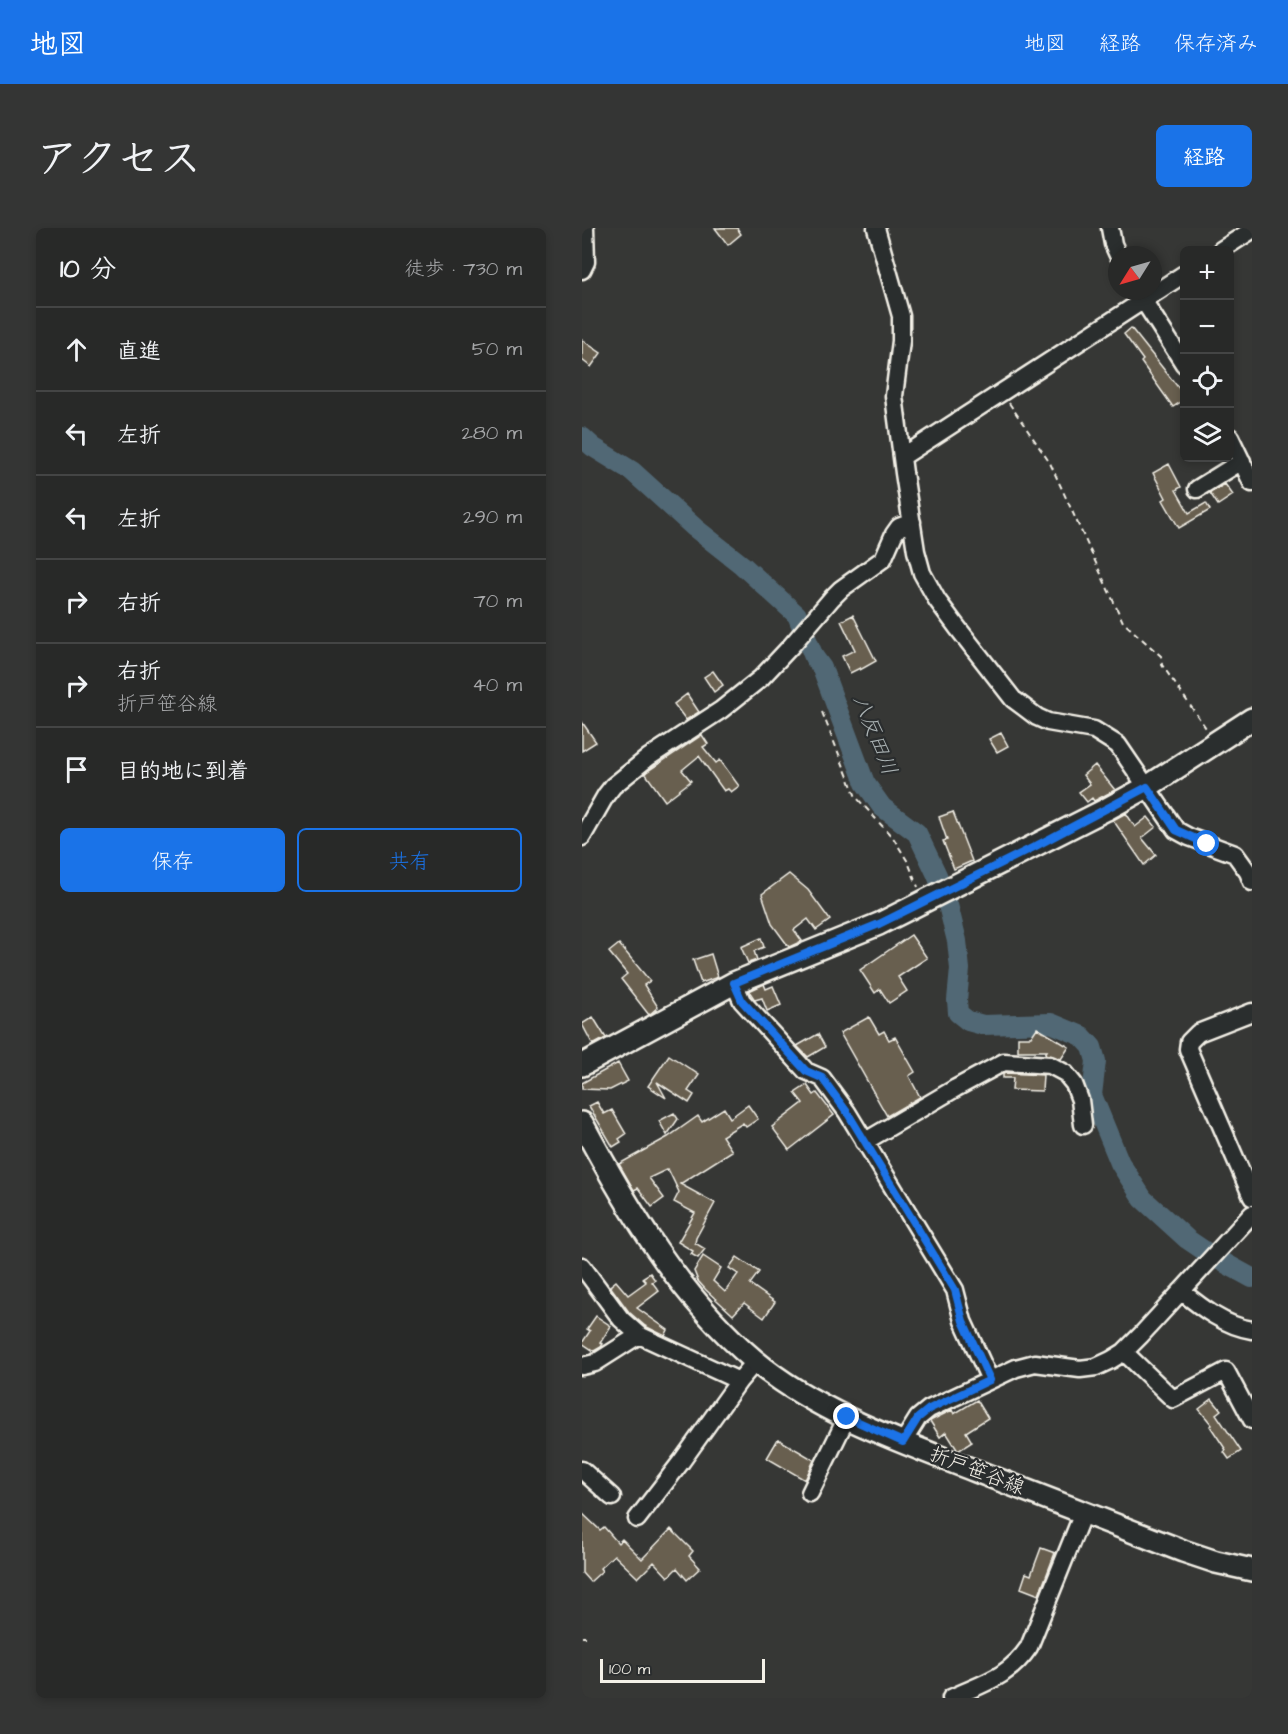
<!DOCTYPE html>
<html lang="ja">
<meta charset="utf-8">
<style>
body{margin:0;font-family:"Architects Daughter","Klee One",sans-serif;background:#343534;color:#f1f3f6}
.controls{position:absolute;right:18px;top:18px;display:grid;overflow:hidden;border-radius:9px;box-shadow:0 3px 9px #0003}
.controls button{width:54px;height:54px;display:grid;place-items:center;padding:0;border:0;border-bottom:2px solid #444545;background:#282928;color:#f1f3f6;font:30px sans-serif}
.compass{position:absolute;left:526px;top:18px;width:54px;height:54px;border-radius:50%;background:#282928;box-shadow:0 3px 9px #0003;rotate:233deg}
.scale{position:absolute;left:18px;bottom:15px;width:165px;box-sizing:border-box;padding-left:6px;border:3px solid #f4f1e8;border-top:0;font-size:16px;line-height:21px;white-space:nowrap;color:#f4f1e8;-webkit-text-stroke:4px #2a2d2e;paint-order:stroke}
.stop{position:absolute;width:18px;height:18px;margin:-14px;border:4px solid #1a73e8;border-radius:50%;background:#fff}
.stop.end{background:#1a73e8;border-color:#fff;box-shadow:0 2px 6px #0008}
.list{margin:0;padding:0;list-style:none}
h2{display:flex;justify-content:space-between;align-items:center;height:78px;margin:0;padding:0 24px;font-size:26px}
h2 small{font-size:20px;font-weight:400;color:#a5a6a8}
.list li{display:grid;grid-template-columns:39px 1fr auto;gap:18px;align-items:center;box-sizing:border-box;height:84px;padding:0 24px;border-top:2px solid #444545}
.list b{display:block;font-size:22px;white-space:nowrap}
.list p{margin:0;font-size:20px;white-space:nowrap;color:#a5a6a8}
.list em{font-size:20px;font-style:normal;color:#a5a6a8}
.actions{display:flex;gap:12px;padding:18px 24px}
.actions a{flex:1;padding:14px 0;border:2px solid #1a73e8;border-radius:9px;text-align:center;font-size:21px;color:#1a73e8}
.actions .main{background:#1a73e8;color:#fff}
.icon{flex:none;width:33px;height:33px;fill:none;stroke:currentColor;stroke-width:2;stroke-linecap:round;stroke-linejoin:round}
.map{position:relative;flex:none;width:670px;height:1470px;overflow:hidden;border-radius:9px}
header{display:flex;align-items:center;gap:36px;box-sizing:border-box;height:84px;padding:0 30px;background:#1a73e8;color:#fff}
header strong{font-size:28px}
nav{display:flex;gap:33px;margin-inline-start:auto;font-size:21px}
.intro{display:flex;align-items:center;justify-content:space-between;box-sizing:border-box;height:144px;padding:0 36px}
h1{margin:0;font-size:42px}
.button{padding:15px 27px;border-radius:9px;background:#1a73e8;color:#fff;font-size:21px;font-weight:700}
main{display:flex;gap:36px;padding:0 36px}
aside{flex:1;background:#282928;border-radius:9px;box-shadow:0 3px 9px #0003}
.map>svg:first-child{display:block}
</style>
<header>
<strong>地図</strong>
<nav><a>地図</a><a>経路</a><a>保存済み</a></nav>
</header>
<div class="intro"><h1>アクセス</h1><a class="button">経路</a></div>
<main>
<aside>
<h2>10 分<small>徒歩 · 730 m</small></h2>
<ul class="list">
<li><svg class="icon" aria-label="ahead" viewBox="0 0 24 24"><path d="M12 20V5M6 11l6-6 6 6"/></svg><div><b>直進</b></div><em>50 m</em></li>
<li><svg class="icon" aria-label="left" viewBox="0 0 24 24"><path d="M17 20v-9H6M10 6l-5 5 5 5"/></svg><div><b>左折</b></div><em>280 m</em></li>
<li><svg class="icon" aria-label="left" viewBox="0 0 24 24"><path d="M17 20v-9H6M10 6l-5 5 5 5"/></svg><div><b>左折</b></div><em>290 m</em></li>
<li><svg class="icon" aria-label="right" viewBox="0 0 24 24"><path d="M7 20v-9h11M14 6l5 5-5 5"/></svg><div><b>右折</b></div><em>70 m</em></li>
<li><svg class="icon" aria-label="right" viewBox="0 0 24 24"><path d="M7 20v-9h11M14 6l5 5-5 5"/></svg><div><b>右折</b><p>折戸笹谷線</p></div><em>40 m</em></li>
<li><svg class="icon" aria-label="arrive" viewBox="0 0 24 24"><path d="M6 21V4h12l-3 4 3 4H6"/></svg><div><b>目的地に到着</b></div></li>
</ul>
<div class="actions"><a class="main">保存</a><a>共有</a></div>
</aside>
<div class="map">
<svg width="670" height="1470" viewBox="0 0 670 1470">
<rect width="100%" height="100%" fill="#363735"/>
<filter id="ink" filterUnits="userSpaceOnUse"><feTurbulence type="fractalNoise" baseFrequency=".0167" numOctaves="2"/><feDisplacementMap in="SourceGraphic" scale="12" xChannelSelector="R" yChannelSelector="G"/><feConvolveMatrix kernelMatrix="1 2 1 2 8 2 1 2 1" color-interpolation-filters="sRGB"/></filter>
<g filter="url(#ink)">
<g fill="none" stroke-linecap="round" stroke-linejoin="round">
<path stroke="#516875" stroke-width="20" d="M0,209l11,10 39,24 63,57 47,37 55,50 17,42 8,11 43,115 17,24 35,26 20,42 11,30 9,36 3,28 -3,31 1,13 10,8 15,4 68,-2 31,13 10,11 4,14 -4,34 28,68 23,36 44,40 25,17 40,22"/>
</g>
<path fill="#675e4f" stroke="#f4f1e8" stroke-width="1.5" d="M133,0h22l4,6 -13,11z
M549,100l54,68v3l-12,8 -32,-45 2,-2 -19,-26z
M0,112l19,13 -10,14 -9,-7z
M587,236l12,23 -5,3 13,23 17,-10 4,7 -31,18 -16,-28 3,-2 -13,-25z
M643,256l8,11 -15,10 -8,-12z
M271,387l23,46 -16,9v-2l-10,5 -8,-17 13,-6 -14,-29z
M131,443l10,14 -9,7 -10,-15z
M105,466l12,18 -13,8 -12,-16z
M0,494l14,20 -14,9z
M419,505l7,13 -11,6 -8,-13z
M120,507l6,9 -5,3 13,16 4,-3 19,26 -8,6 -3,-3 -4,2 -25,-35 -17,14 9,11 -26,20 -20,-28z
M513,537l20,25 -21,11 -2,-3 -5,4 -8,-10 11,-8 -7,-9z
M371,584l19,49 -18,8 -11,-28 4,-1 -8,-23z
M544,585l9,14 13,-10 8,10 -14,11 14,17 -12,10 -31,-45z
M207,646l19,16 22,30 -14,10 -8,-11 -14,11 8,11 -13,6 -17,-23 -10,-30z
M329,707l16,23 -29,19 9,14 -18,12 -9,-14 -5,4 -15,-23z
M179,710l3,9 -10,4 3,9 -9,3 -7,-16z
M37,716l31,37 -6,4 14,22 -9,8 -28,-36 6,-5 -18,-22z
M129,726l7,23 -17,6 -8,-23z
M182,756l2,5 7,-3 8,19 -14,6 -5,-13 -7,2 -6,-9z
M11,789l13,21 -13,7 -11,-21z
M287,789l10,17 5,-3 5,9 6,-3 20,35 -6,4 11,21 -33,19 -47,-83z
M455,800l32,19 -8,12 -16,-5 2,-3h-29v-14h13z
M236,806l7,13 -17,10 -11,-11z
M87,827l30,20 -11,16 6,4 -5,8 -32,-21 9,16 -18,-12z
M36,835l10,18 -18,9 -28,-1v-6z
M424,845l37,2 -1,16 -30,-1 1,-12h-10v-4z
M225,857l7,10 3,-2 17,22 -45,35 -17,-23 31,-24 -8,-10z
M15,874l7,12 8,-4 14,24 -7,5 2,3 -8,5 -24,-41z
M166,877l10,14 -12,8 -3,-4 -21,13 10,15 -52,33 35,19 -19,35 -1,5 10,6 -7,9 -7,-4 2,-3 -15,-9 17,-29 -21,-11 5,-10 -11,-23 -19,9 15,20 -12,9 -14,-19 -4,2 -15,-26 49,-27 30,-21 4,6 22,-14 6,10z
M92,885l4,6 -11,16 -8,-14z
M121,1028l18,12 -8,13 12,11 13,-18 -9,-6 8,-11 22,15 -9,12 25,18 -11,16 -20,-15 -11,12 -27,-25 -8,-9 -4,-10z
M68,1045l5,7 -3,2 7,9 -22,17 31,22 -3,6 -20,-10 -16,-14 -19,-26 6,-5 12,14 18,-13 -4,-4z
M14,1088l15,10 -11,17 3,1 -2,3 -7,4 -12,-8 8,-12 -3,-2z
M630,1171l9,11 -5,4 25,37 -12,8 -5,-7 2,-2 -16,-24 2,-1 -13,-16z
M395,1172l11,18 -22,14 6,10 -14,9 -12,-19 -6,5 -10,-16 22,-11 2,4z
M196,1211l36,21 -9,20 -38,-22z
M0,1285l18,17 4,-3 14,16 4,-4 20,20 29,-30 22,22 -4,5 11,12 -13,12 -10,-12 -9,9 -14,-15 -16,16 -24,-23 -14,13 2,3 -12,11 -8,-9z
M459,1320l14,5 -16,42 -18,-7 5,-15 5,2z"/>
<g fill="none" stroke-linecap="round" stroke-linejoin="round">
<defs>
<path id="minor" d="M294,0l25,88v25l-7,55 10,77 12,78 6,22 15,27 20,27 56,72 24,18 11,5 46,8 24,15 58,85 13,7 46,17 13,18 4,10
M528,0l3,16 5,11
M639,22l31,-20
M0,42l4,-8 -1,-34
M556,64l46,72
M648,209l22,46
M320,229l282,-183
M615,261l45,-28
M0,609l24,-42 7,-9 36,-29 72,-47 40,-32 30,-32 41,-48 9,-9 42,-30 11,-25 5,-7 13,-5
M152,755l8,18 64,70 16,7 25,34 108,178 8,31 27,59
M670,784l-54,21 -9,9 -1,7 64,148
M282,914l92,-54 48,-26 46,3 15,8 9,11 6,16 3,25
M0,1038l39,53 18,16
M599,1063c21,17 44,35 71,39
M542,1124l49,47 53,-28 26,49
M0,1138l13,-3 44,-28 100,46
M321,1214l15,-24 11,-9 87,-41 19,-5 45,6 16,-2 15,-7 13,-8 17,-17 111,-121
M0,1242l30,27
M228,1265l37,-76
M55,1291l44,-57 58,-81 17,-20
M369,1470c32,-15 57,-20 78,-51l54,-134"/>
<path id="major" d="M0,837l152,-82 145,-59 226,-114 42,-23 105,-68
M0,895c46,86 97,173 172,237 62,52 147,82 222,111 69,27 138,54 207,80l33,11 36,8"/>
</defs>
<use href="#minor" stroke="#f4f1e8" stroke-width="21"/>
<use href="#major" stroke="#f4f1e8" stroke-width="26"/>
<path stroke="#f4f1e8" stroke-width="2" stroke-dasharray="6 4.5" stroke-linecap="butt" d="M427,175l41,60 73,159 38,34 1,9 46,66
M240,484l34,85 38,42 14,23 10,25
M0,1409h4"/>
<use href="#minor" stroke="#2a2d2e" stroke-width="16"/>
<use href="#major" stroke="#2a2d2e" stroke-width="21"/>
</g>
</g>
<g fill="none" stroke-linecap="round" stroke-linejoin="round" filter="url(#ink)">
<path stroke="#1a73e8" stroke-width="8" d="M265,1189l56,25 15,-24 11,-9 61,-29 -27,-59 -8,-31 -108,-178 -25,-34 -16,-7 -64,-70 -8,-18 145,-59 155,-77 113,-60 29,43 31,14"/>
</g>
<g text-anchor="middle" dominant-baseline="central" stroke-width="4.5" stroke-linejoin="round" paint-order="stroke">
<g font-size="20" fill="#f4f1e8" stroke="#2a2d2e">
<text transform="translate(395 1243) rotate(21)">折戸笹谷線</text>
</g>
<g font-size="21" font-style="italic" fill="#abb3b4" stroke="#2a2d2e">
<text transform="translate(293 507) rotate(68)">八反田川</text>
</g>
</g>
</svg>
<div class="controls">
<button>+</button>
<button>−</button>
<button><svg class="icon" aria-label="locate" viewBox="0 0 24 24"><circle cx="12" cy="12" r="6"/><path d="M12 2v4M12 18v4M2 12h4M18 12h4"/></svg></button>
<button><svg class="icon" aria-label="layers" viewBox="0 0 24 24"><path d="M12 4l9 5-9 5-9-5zM3 14l9 5 9-5"/></svg></button>
</div>
<svg class="compass" viewBox="-18 -18 36 36"><path d="M0-13l5 13h-10z" fill="#e53935"/><path d="M0 13l5-13h-10z" fill="#a5a6a8"/></svg>
<div class="scale">100 m</div>
<div class="stop" style="left:625px;top:616px"></div>
<div class="stop end" style="left:265px;top:1189px"></div>
</div>
</main>
